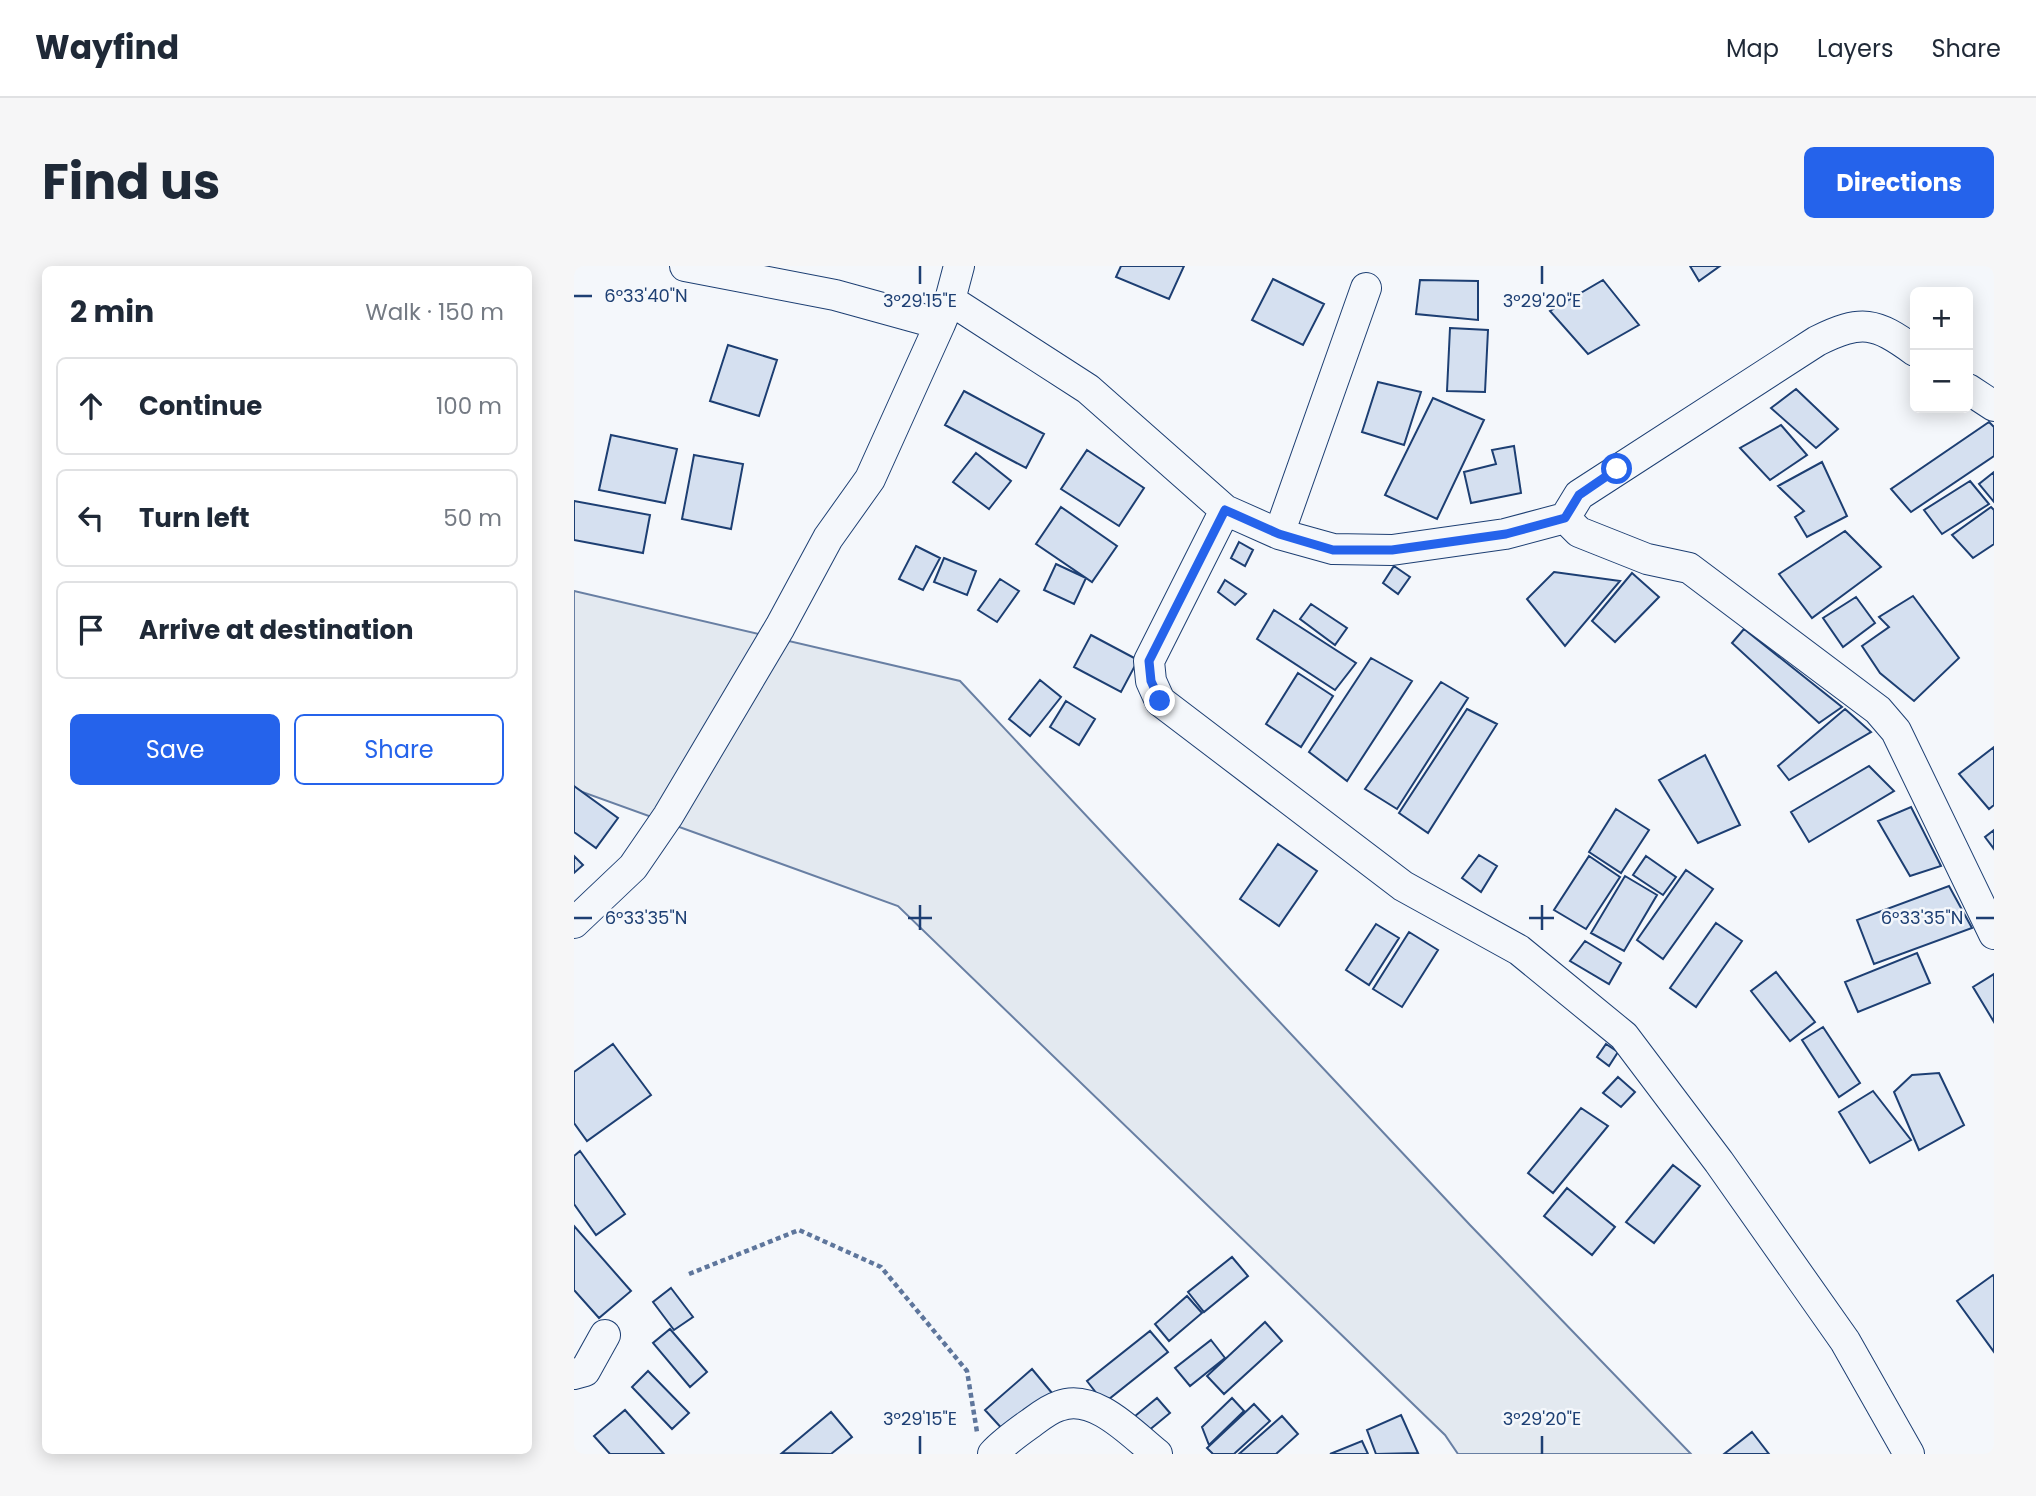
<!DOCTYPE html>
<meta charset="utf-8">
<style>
body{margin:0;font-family:Poppins,sans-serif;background:#f6f6f7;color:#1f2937}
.controls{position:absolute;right:21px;top:21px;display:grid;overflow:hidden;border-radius:10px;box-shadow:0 4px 18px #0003}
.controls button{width:63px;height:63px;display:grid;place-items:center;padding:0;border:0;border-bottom:2px solid #e0e1e3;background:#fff;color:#1f2937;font:35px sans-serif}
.stop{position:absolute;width:21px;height:21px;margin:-16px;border:5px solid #2563eb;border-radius:50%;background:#fff}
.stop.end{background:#2563eb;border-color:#fff;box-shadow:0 2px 7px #0008}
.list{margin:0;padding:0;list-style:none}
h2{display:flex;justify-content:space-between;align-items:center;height:91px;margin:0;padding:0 28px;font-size:30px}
h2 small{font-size:23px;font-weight:400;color:#747a83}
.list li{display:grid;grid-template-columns:46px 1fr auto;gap:21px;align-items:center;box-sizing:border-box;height:98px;margin:0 14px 14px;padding:0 14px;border:2px solid #e0e1e3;border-radius:10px}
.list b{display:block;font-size:26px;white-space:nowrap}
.list em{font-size:23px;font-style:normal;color:#747a83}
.actions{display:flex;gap:14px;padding:21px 28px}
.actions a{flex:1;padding:16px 0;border:2px solid #2563eb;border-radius:10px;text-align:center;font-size:24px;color:#2563eb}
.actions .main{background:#2563eb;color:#fff}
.icon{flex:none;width:38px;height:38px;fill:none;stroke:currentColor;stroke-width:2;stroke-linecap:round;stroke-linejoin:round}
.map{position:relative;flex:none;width:1420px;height:1188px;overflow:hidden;border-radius:10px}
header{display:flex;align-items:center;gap:42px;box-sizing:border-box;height:98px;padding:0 35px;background:#fff;border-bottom:2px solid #e0e1e3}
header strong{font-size:33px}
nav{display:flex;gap:38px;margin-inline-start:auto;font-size:24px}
.intro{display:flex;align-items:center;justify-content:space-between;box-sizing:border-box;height:168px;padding:0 42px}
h1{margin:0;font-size:49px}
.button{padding:18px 32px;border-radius:10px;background:#2563eb;color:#fff;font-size:24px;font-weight:700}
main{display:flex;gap:42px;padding:0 42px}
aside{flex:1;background:#fff;border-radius:10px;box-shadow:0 4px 18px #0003}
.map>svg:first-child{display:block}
</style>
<header>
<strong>Wayfind</strong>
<nav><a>Map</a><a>Layers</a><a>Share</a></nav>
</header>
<div class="intro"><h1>Find us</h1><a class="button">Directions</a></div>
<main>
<aside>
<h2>2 min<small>Walk · 150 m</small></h2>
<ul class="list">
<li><svg class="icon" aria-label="ahead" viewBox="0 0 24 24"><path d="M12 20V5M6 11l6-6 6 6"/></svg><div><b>Continue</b></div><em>100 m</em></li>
<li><svg class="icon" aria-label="left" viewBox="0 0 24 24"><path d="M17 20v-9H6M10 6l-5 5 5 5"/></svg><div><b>Turn left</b></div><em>50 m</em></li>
<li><svg class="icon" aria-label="arrive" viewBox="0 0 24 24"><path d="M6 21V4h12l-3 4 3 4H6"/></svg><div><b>Arrive at destination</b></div></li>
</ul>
<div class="actions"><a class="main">Save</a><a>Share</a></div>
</aside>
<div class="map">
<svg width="1420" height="1188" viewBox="0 0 1420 1188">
<rect width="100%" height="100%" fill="#f4f7fb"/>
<path fill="#e3e9f0" stroke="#687fa3" stroke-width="2" d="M0,325l386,90 510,544 221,229h-233l-13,-19 -547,-529 -324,-117z"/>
<path fill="#d5e0f0" stroke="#1d3f73" stroke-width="2" d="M547,0h63l-15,33 -53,-22z
M1116,0h30l-21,15z
M699,13l51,25 -21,41 -51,-25z
M846,14l58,1v39l-62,-6z
M1029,14l36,45 -51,29 -38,-43z
M876,62l38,2 -3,62 -38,-1z
M154,79l49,15 -18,56 -49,-15z
M804,116l43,10 -17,53 -42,-13z
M1222,123l42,40 -22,19 -45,-40z
M390,125l80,43 -18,34 -81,-43z
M859,132l51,22 -47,99 -52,-24z
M1415,156l5,5v29l-83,56 -20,-23z
M1207,159l26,30 -37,25 -30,-32z
M37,169l66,14 -12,54 -66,-13z
M940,180l7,47 -50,10 -7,-31 32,-8 -4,-14z
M513,184l57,38 -25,38 -58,-37z
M402,187l35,28 -22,28 -36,-27z
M120,189l49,9 -12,65 -49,-10z
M1248,196l25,54 -40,21 -12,-20 9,-6 -26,-25z
M1420,206v30l-15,-18z
M1396,215l19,23 -47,30 -18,-24z
M0,235l76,14 -7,38 -69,-13z
M487,241l56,39 -25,36 -56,-38z
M1417,241l3,3v34l-21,14 -21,-23z
M1271,265l36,36 -69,51 -33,-44z
M665,276l14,8 -8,16 -14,-8z
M342,280l24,12 -17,32 -24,-11z
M370,292l32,13 -9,24 -33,-13z
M482,298l30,14 -12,26 -30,-14z
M820,300l16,11 -12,17 -15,-11z
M980,306l66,9 -55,65 -38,-47z
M1058,307l27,24 -44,45 -23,-21z
M426,313l19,12 -22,31 -19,-12z
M651,314l21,14 -11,11 -17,-13z
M1339,330l46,62 -45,43 -34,-28 -18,-27 27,-19 -10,-10z
M1282,331l19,26 -32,24 -20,-29z
M737,338l36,24 -12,17 -35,-26z
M700,344l82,53 -21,27 -78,-51z
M1170,363l98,78 -23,16 -87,-80z
M517,369l47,25 -17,32 -47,-25z
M797,392l41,23 -65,100 -38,-29z
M724,407l35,23 -32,51 -35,-23z
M466,414l21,17 -31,39 -21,-17z
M867,416l27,16 -71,111 -32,-20z
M492,435l29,18 -16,26 -29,-18z
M893,443l30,15 -69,109 -29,-20z
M1271,443l26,23 -82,48 -11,-14z
M1420,481v58l-5,4 -30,-35z
M1131,489l35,70 -42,18 -39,-63z
M1295,500l25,25 -85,51 -18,-30z
M0,520l44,32 -22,30 -22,-16z
M1337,541l30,59 -31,10 -32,-55z
M1042,543l33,21 -28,43 -32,-21z
M1420,564v19l-9,-12z
M704,578l39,27 -38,55 -39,-27z
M905,589l18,11 -16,26 -19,-14z
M0,590l9,9 -9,8z
M1015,590l31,21 -34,52 -32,-19z
M1072,590l30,21 -13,18 -30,-20z
M1112,604l27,19 -50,70 -26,-19z
M1051,610l32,19 -33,56 -33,-18z
M1375,620l23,42 -98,36 -17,-44z
M1142,657l26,18 -46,66 -26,-19z
M802,658l23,14 -30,47 -23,-15z
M835,666l29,18 -36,57 -29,-18z
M1011,675l36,22 -12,21 -39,-23z
M1343,687l13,30 -72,29 -13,-30z
M1202,706l39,50 -25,19 -39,-50z
M1420,708v48l-21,-35z
M1249,761l37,56 -21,14 -37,-57z
M39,778l38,51 -64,46 -13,-18v-51z
M1032,778l12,8 -9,14 -12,-9z
M1365,807l25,52 -45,25 -25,-58 18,-17z
M1044,811l17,15 -14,15 -18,-14z
M1299,825l38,49 -41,23 -31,-51z
M1007,842l27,18 -55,67 -25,-20z
M6,885l45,63 -29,21 -22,-31v-48z
M1099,899l27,21 -46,57 -28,-21z
M993,922l48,39 -23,28 -48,-39z
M0,960l57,65 -32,27 -25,-28z
M658,991l16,19 -44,36 -16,-20z
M1419,1009l1,1v76l-37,-51z
M97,1022l22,29 -19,13 -21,-28z
M613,1030l15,17 -33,28 -14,-17z
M691,1056l17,19 -58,53 -17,-18z
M96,1063l37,43 -17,15 -37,-44z
M576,1065l18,21 -64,51 -17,-22z
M637,1074l14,18 -35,28 -15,-18z
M458,1103l20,24 -46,40 -21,-23z
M74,1105l41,42 -17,16 -40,-42z
M583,1132l13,15 -28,23 -13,-15z
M658,1132l12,13 -35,34 -7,-18z
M680,1138l16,17 -36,33h-21l-6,-6z
M51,1144l39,44h-54l-16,-18z
M257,1146l21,25 -21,17 -49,-1z
M827,1149l17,38 -42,1 -9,-24z
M708,1150l16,18 -22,20h-37z
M1178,1166l17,22h-45z
M788,1175l6,13h-38z"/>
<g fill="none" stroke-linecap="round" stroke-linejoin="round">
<defs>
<path id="minor" d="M111,0l150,29 105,29
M376,34l138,89 137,121 54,24 54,15 59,1 113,-16 60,-16 14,-23 238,-154c45,-22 58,-19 98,10
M1394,123l26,17
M651,244l-76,151 2,20 9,20 243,185 116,64 105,86 95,126 126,179 64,113
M991,252l14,14 68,27 42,9 189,142 18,21 98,203
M705,268l87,-246
M0,657l59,-56 35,-51 112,-189 48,-89 42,-59 70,-155 10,-24 9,-34
M0,1108l11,-3 20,-36
M419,1188c11,-12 24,-21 38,-31 8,-6 18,-14 28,-17 35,-14 73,28 98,48"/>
</defs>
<use href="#minor" stroke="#1d3f73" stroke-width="32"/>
<path stroke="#5e769c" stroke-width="4.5" stroke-dasharray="5 3.5" stroke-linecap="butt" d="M115,1008l110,-44 82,37 86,104 10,61"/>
<use href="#minor" stroke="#f4f7fb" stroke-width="30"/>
</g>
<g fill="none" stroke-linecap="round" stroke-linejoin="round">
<path stroke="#2563eb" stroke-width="9" d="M586,435l-9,-20 -2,-20 76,-151 54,24 54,16h59l114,-16 59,-16 14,-23 38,-26"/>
</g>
<path fill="none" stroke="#1d3f73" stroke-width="2.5" d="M346,0v18M968,0v18M0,30h18M346,639v25M968,639v25M0,652h18M334,652h24M955,652h25M1402,652h18M346,1170v18M968,1170v18"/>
<g font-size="18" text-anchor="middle" fill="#1d3f73" stroke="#f4f7fb" stroke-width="5" stroke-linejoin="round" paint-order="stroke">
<text x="72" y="36">6°33'40"N</text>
<text x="346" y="41">3°29'15"E</text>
<text x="968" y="41">3°29'20"E</text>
<text x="72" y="658">6°33'35"N</text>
<text x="1348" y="658">6°33'35"N</text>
<text x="346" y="1159">3°29'15"E</text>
<text x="968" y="1159">3°29'20"E</text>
</g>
</svg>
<div class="controls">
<button>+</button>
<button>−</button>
</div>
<div class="stop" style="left:1043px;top:203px"></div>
<div class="stop end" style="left:586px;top:435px"></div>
</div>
</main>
